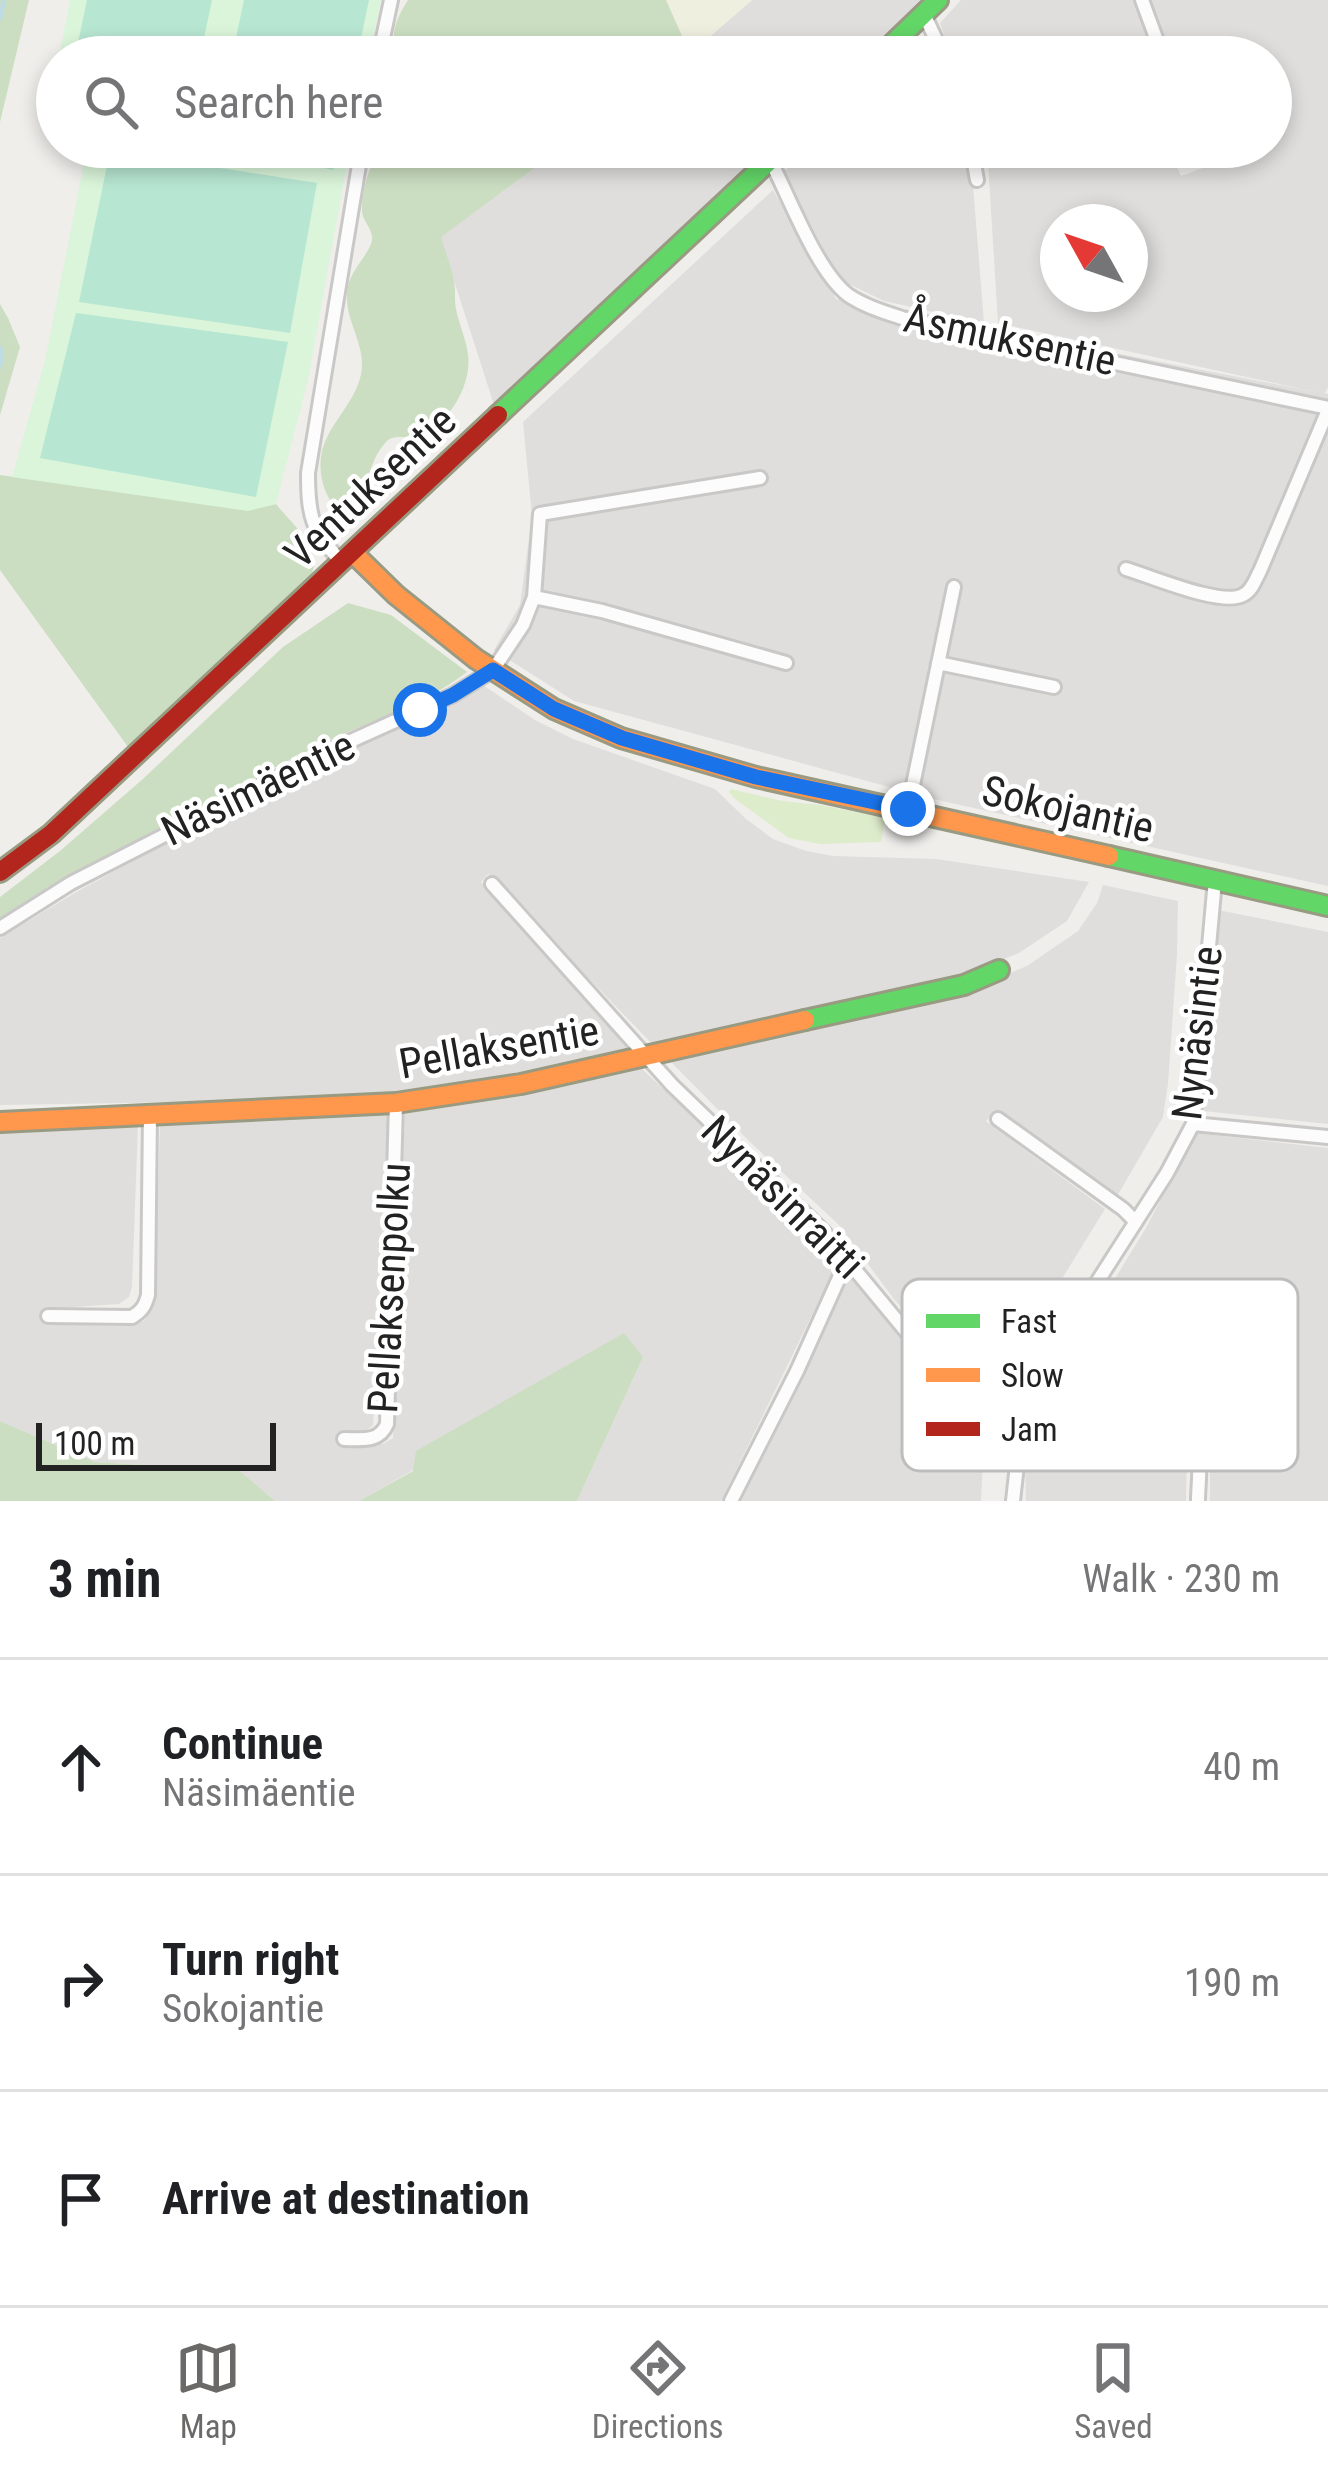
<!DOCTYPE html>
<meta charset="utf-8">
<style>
body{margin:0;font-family:"Roboto Condensed",sans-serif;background:#f2f2f2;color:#202124}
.compass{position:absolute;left:1040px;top:204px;width:108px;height:108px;border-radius:50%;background:#fff;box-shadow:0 6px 18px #0003;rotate:310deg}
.scale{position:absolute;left:36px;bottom:30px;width:240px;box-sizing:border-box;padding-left:12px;border:6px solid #222;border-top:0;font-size:33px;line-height:42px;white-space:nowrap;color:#222;-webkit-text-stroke:9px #fff;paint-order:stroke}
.stop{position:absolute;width:36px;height:36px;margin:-27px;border:9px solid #1a73e8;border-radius:50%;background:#fff}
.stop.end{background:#1a73e8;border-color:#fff;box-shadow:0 3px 12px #0008}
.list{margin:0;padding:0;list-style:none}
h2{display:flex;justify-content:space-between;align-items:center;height:156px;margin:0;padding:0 48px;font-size:51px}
h2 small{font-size:39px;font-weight:400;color:#757577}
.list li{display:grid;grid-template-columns:78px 1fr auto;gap:36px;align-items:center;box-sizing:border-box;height:216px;padding:0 48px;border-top:3px solid #e0e0e0}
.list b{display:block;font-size:45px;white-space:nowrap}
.list p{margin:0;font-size:39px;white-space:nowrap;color:#757577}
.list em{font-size:39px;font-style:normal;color:#757577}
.icon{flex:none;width:66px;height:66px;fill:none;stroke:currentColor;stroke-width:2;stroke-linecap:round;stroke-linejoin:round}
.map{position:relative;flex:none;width:1328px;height:1501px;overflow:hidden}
.search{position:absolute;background:#fff;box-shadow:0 6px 18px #0003;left:36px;right:36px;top:36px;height:132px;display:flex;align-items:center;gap:30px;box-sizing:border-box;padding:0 42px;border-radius:66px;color:#757577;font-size:45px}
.sheet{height:804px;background:#fff}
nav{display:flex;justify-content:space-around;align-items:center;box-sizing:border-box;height:168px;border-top:3px solid #e0e0e0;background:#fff;font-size:33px;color:#757577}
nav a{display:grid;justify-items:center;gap:6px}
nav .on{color:#6a6968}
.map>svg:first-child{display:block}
</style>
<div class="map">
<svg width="1328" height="1501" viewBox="0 0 1328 1501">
<rect width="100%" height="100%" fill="#f0eeeb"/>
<path fill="#dfdedc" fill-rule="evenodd" d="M752,0h170l-58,57h-178z
M961,0h174l20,57h-203l-12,-34z
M1149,0h179v387l-3,6 3,1v492l-395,-87 -359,-98 -80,-51 26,-45 12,-89 -9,-94 250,-232 63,109 485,94 -323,-70 -10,-162 -5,-14h185l13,29 35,-13 -8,-16h63v-90h-101zM1058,222h72v72h-72z
M563,147h210l-277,264 -56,-174z
M810,147h155l7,25 12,151 -100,-22 -37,-18 -14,-15 -49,-96z
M480,683l55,37 38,19 142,50 31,30 27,20 33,12 27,5 103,3 153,23 -22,39 -48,32 -64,25 -299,70 -168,-174 -7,8 158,168 -119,26 -124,19 -143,6 -253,4v-167l78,-47 143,-77 117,-62 88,-34z
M1103,885l75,16 -1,53 -9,130 -5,33 -47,81 -120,-88 -10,11 119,88 -82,133 -26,51 -6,23 -97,-117 -55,-74 -89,-83 -80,-81 290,-68 67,-27 51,-35 19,-28z
M1218,910l110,22v192l-125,-13z
M642,1069l148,139 37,35 12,17 -118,241h-144l66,-144 -230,113 -54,31h-84l-35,-30 -145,-9 -95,-41v-291l138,-5 -6,162 -3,10 -10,7 -75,5v15l81,2 19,-5 11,-21 5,-178 228,-10 -15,313 -6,5 -24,3 -1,13 41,-2 10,-6 12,-330 119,-16z
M1195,1133l133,15v353h-118v-38l-14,-59 -34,-46 -67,-47 51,-83z
M852,1270l132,164 -3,67h-240l64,-127z
M1082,1330l68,50 -37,59 74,4 -1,58h-160l-1,-43 8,-31 12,-32z"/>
<path fill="#efefdf" d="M666,0h86l-62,54z"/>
<path fill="#ddeccb" d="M731,789l51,12 38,4 65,13 -4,24 -61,2 -31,-6 -54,-39 -6,-7z"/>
<path fill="#cbdec1" d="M0,0h29l-29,122z
M408,0h258l24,54 -5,3h-286c-11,-21 -3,-38 9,-57z
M378,147h185l-122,90c4,15 11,30 13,44 2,9 0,19 2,28 3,15 10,30 12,45 4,29 -16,63 -40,79 -15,10 -32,-2 -42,9 -20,21 -17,54 -37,74h-7c-15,-15 -24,-37 -21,-59 4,-31 34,-52 40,-83 6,-28 -16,-52 -14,-81 1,-20 17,-32 24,-49 5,-14 -9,-21 -9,-34 -1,-21 9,-44 16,-63z
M0,304l8,14 12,29 -20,68z
M0,475l247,35 29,-6c15,19 48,46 35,71l-183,172 -128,-177z
M348,603l43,12 76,57c-43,33 -93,47 -141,70 -111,55 -222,113 -326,179v-24l60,-46 84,-73 139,-131z
M624,1333l19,24 -66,144h-218l54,-30 3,-20z
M0,1421l95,41 145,9 35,30h-275z"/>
<path fill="#daf5da" d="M70,0h311l-12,57h-310z
M87,147h263l-42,233 -32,124 -28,7 -236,-34 34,-121z"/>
<path fill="#b7e6d2" d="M87,0h125l-12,57h-125z
M244,0h125l-12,57h-125z
M223,147h115l-5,23z
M110,151l207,32 -27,150 -211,-31z
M76,313l212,29 -32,155 -216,-39z"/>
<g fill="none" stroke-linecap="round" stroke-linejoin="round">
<path stroke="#bfdbe3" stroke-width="4.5" d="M0,19l4,-19
M0,348l2,6 -2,12"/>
<defs>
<path id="street" d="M1142,0l21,57
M924,14l20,43
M379,57l12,-57
M971,147l6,33
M1191,147l4,12
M770,160c20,38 46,110 78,135 16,11 36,17 54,23l426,90
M342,563c-30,-34 -34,-44 -34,-90l54,-326
M1126,569c24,7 96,38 117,26 9,-4 12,-15 17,-24l68,-161
M534,597l68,14 184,52
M938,663l116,24
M908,809l46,-222
M492,884l180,201 151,146 134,162 28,25 36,11
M0,928l71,-45 262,-134 120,-54 40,-25 30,-45 11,-28 6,-83 220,-36
M998,1119l125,90 13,13
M1193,1124l135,13
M1077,1314c57,36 117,73 122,149 1,12 -1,25 -1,38
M48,1316l84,1c10,-6 13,-11 16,-22l2,-181
M344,1439c17,0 35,4 43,-15l9,-321
M731,1501l66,-130 51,-113
M1013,1501l8,-72 14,-38 18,-40 114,-178 26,-49 22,-244"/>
<path id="fast" d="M879,57l59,-57
M498,415l286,-268
M1109,856l219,50
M805,1020l159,-35 35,-15"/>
<path id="slow" d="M353,553l43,42 80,64 78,50 67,29 135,39 353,79
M0,1122l396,-19 125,-19 284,-64"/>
<path id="jam" d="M0,872l51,-38 447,-419"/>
</defs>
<use href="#street" stroke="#c9c8c7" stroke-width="18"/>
<use href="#fast" stroke="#999a82" stroke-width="24"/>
<use href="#slow" stroke="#999a82" stroke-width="24"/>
<use href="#jam" stroke="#999a82" stroke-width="24"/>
<use href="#street" stroke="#fdfcfc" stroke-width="12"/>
<use href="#fast" stroke="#63d668" stroke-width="18"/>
<use href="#slow" stroke="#ff974d" stroke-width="18"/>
<use href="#jam" stroke="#b3261e" stroke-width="18"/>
</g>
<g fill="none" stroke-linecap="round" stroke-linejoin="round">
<path stroke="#1a73e8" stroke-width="15" d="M420,710l33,-15 40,-25 61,39 68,29 134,39 152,32"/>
</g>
<g text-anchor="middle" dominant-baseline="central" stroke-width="9" stroke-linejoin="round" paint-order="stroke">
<g font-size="42" fill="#222" stroke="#fff">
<text transform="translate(1010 339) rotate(12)">Åsmuksentie</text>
<text transform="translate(370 487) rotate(-43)">Ventuksentie</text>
<text transform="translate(258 788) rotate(-26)">Näsimäentie</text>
<text transform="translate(1068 809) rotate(13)">Sokojantie</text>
<text transform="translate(1197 1033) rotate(-83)">Nynäsintie</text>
<text transform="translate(499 1047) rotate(-10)">Pellaksentie</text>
<text transform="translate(783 1197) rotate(45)">Nynäsinraitti</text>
<text transform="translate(389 1288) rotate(-87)">Pellaksenpolku</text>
</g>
</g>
<rect x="902" y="1279" width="396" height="192" rx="18" fill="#fff" stroke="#bdbdbd" stroke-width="3"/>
<rect x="926" y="1314" width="54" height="14" fill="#63d668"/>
<rect x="926" y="1368" width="54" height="14" fill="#ff974d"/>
<rect x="926" y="1422" width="54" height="14" fill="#b3261e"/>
<g font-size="33" fill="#222">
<text x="1001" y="1333">Fast</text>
<text x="1001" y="1387">Slow</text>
<text x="1001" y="1441">Jam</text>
</g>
</svg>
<svg class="compass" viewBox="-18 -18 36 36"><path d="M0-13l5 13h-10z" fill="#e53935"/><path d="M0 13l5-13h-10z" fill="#757577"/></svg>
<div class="scale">100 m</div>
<div class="stop" style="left:420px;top:710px"></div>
<div class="stop end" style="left:908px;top:809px"></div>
<div class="search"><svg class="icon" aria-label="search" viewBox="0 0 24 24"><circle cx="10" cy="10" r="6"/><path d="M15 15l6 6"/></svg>Search here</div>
</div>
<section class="sheet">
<h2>3 min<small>Walk · 230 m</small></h2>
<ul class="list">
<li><svg class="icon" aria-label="ahead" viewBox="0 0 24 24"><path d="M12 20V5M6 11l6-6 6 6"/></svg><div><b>Continue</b><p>Näsimäentie</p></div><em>40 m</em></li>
<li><svg class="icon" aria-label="right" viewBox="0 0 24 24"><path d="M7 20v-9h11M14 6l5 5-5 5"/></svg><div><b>Turn right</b><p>Sokojantie</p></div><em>190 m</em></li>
<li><svg class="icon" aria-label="arrive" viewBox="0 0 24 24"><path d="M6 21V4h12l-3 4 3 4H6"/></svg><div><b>Arrive at destination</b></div></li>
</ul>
</section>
<nav>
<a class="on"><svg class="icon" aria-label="map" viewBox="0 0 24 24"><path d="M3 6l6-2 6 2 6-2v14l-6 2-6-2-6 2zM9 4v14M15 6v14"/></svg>Map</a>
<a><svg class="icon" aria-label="directions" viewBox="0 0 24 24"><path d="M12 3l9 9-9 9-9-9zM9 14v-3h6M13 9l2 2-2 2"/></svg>Directions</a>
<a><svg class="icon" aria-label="saved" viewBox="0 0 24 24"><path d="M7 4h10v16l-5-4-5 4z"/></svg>Saved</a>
</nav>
